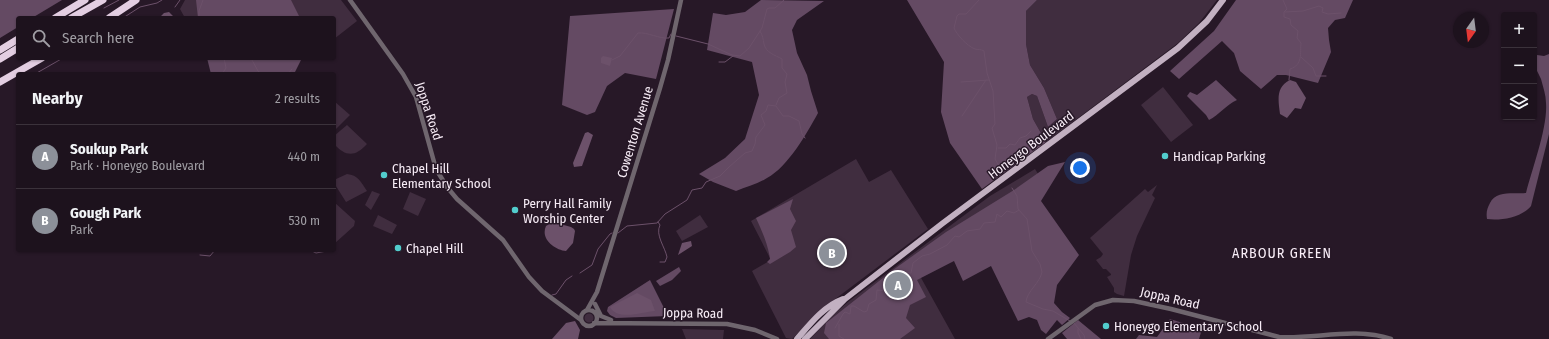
<!DOCTYPE html>
<meta charset="utf-8">
<style>
body{margin:0;font-family:"Fira Sans Condensed",sans-serif;background:#251b26;color:#f1f3f6}
.controls{position:absolute;right:12px;top:12px;display:grid;overflow:hidden;border-radius:4px;box-shadow:0 1px 3px #0004}
.controls button{width:36px;height:36px;display:grid;place-items:center;padding:0;border:0;border-bottom:1px solid #3b323b;background:#1d121d;color:#f1f3f6;font:20px sans-serif}
.compass{position:absolute;left:1453px;top:12px;width:36px;height:36px;border-radius:50%;background:#1d121d;box-shadow:0 1px 3px #0004;rotate:194deg}
.you{position:absolute;left:1080px;top:168px;width:14px;height:14px;margin:-10px;border:3px solid #fff;border-radius:50%;background:#1a73e8;box-shadow:0 0 0 6px #1a73e833}
.badge{display:grid;place-items:center;width:26px;height:26px;border-radius:50%;background:#8c9099;color:#fff;font-size:13px;font-weight:700}
.pin{position:absolute;translate:-50% -50%;border:2px solid #fff;box-shadow:0 1px 4px #0006}
.list{margin:0;padding:0;list-style:none}
h2{display:flex;justify-content:space-between;align-items:center;height:52px;margin:0;padding:0 16px;font-size:17px}
h2 small{font-size:13px;font-weight:400;color:#a09ea4}
.list li{display:grid;grid-template-columns:26px 1fr auto;gap:12px;align-items:center;box-sizing:border-box;height:64px;padding:0 16px;border-top:1px solid #3b323b}
.list b{display:block;font-size:15px;white-space:nowrap}
.list p{margin:0;font-size:13px;white-space:nowrap;color:#a09ea4}
.list em{font-size:13px;font-style:normal;color:#a09ea4}
.icon{flex:none;width:22px;height:22px;fill:none;stroke:currentColor;stroke-width:2;stroke-linecap:round;stroke-linejoin:round}
.map{position:relative;flex:none;width:1549px;height:339px;overflow:hidden}
.search{position:absolute;background:#1d121d;box-shadow:0 1px 3px #0004;left:16px;top:16px;width:320px;height:44px;display:flex;align-items:center;gap:10px;box-sizing:border-box;padding:0 14px;border-radius:4px;color:#a09ea4;font-size:15px}
.panel{position:absolute;background:#1d121d;box-shadow:0 1px 3px #0004;left:16px;top:72px;width:320px;height:180px;border-radius:4px}
.map>svg:first-child{display:block}
</style>
<div class="map">
<svg width="1549" height="339" viewBox="0 0 1549 339">
<rect width="100%" height="100%" fill="#271827"/>
<path fill="#402d3f" d="M185,0h23l10,18h-33l-5,-9z
M254,0h87l16,21 -23,18v-21h-104z
M1037,0h180l-18,23 -21,20 -132,99 -13,-23 -6,-22 5,-3 5,2 11,31 9,-8 -13,-31 -14,-23 -4,-21v-33z
M1163,87l30,38 -22,17 -30,-37z
M334,101l16,14 -16,16z
M347,125l20,19c-12,13 -21,13 -33,0v-8z
M856,159l13,23 22,-12 37,59 -106,80 -30,30 -6,-1 -34,-67 19,-11 -20,-39z
M1035,169l8,13 -128,85 40,72h-145l24,-25 14,-12 142,-106z
M347,174c11,1 14,8 20,17l-21,11 -12,-19v-3z
M1157,185l-5,10 3,3 -18,38 -6,19 -7,41 -7,-2 -3,-2v-4l-7,-11 4,-2v-1l-5,-5h-3l-7,-9 5,-3 2,-3 -13,-16 55,-49 3,3z
M372,191l8,3 -9,16 -6,-5z
M410,192l16,7 -8,17 -15,-7z
M334,202l21,19 -1,5 -20,18z
M378,215l19,10 -5,9 -19,-8z
M700,215l8,12 -26,14 -6,-10z
M584.5 318a4.5 4.5 0 1 1 9 0a4.5 4.5 0 1 1-9 0Z
M682,329l42,1 -1,9h-37z"/>
<path fill="#644a63" d="M0,0h62l-30,18h-14v9l-18,11z
M196,0h95l9,18h-102z
M761,0l63,1 -27,19 -5,10 5,23 10,22 4,16 7,22c-11,20 -30,54 -51,65 -9,6 -21,9 -31,13l-23,-9 -14,-8 26,-16 20,-19 14,-44 -7,-33 -45,-12 6,-37 13,2 19,-3z
M907,0h130l-11,11v33l4,21 14,23 13,31 -9,8 -11,-31 -5,-2 -5,3 6,22 13,23 -64,47 -32,-46 -9,-31 3,-50z
M1236,0h117l-8,18 -10,2 -7,8 1,12 2,12 -13,31 -32,-8h-9l-16,14 -21,-18 -6,-18 -12,-12 -43,38 -9,-8 44,-40z
M674,9l-18,70 -31,-6 -18,13 -12,26 -8,3 -25,-10 8,-89z
M1549,54v80l-18,72c-9,11 -30,15 -44,13 -1,-7 0,-10 3,-16 6,-13 24,-9 36,-10 6,-24 22,-66 20,-90 0,-8 -3,-16 -5,-24 -3,-7 -7,-12 -7,-20l3,-4 7,1z
M207,58h95l-8,16h-83z
M1216,80l21,20c-11,5 -18,15 -28,20l-3,-5 -19,-19 3,-4 7,3z
M1065,162l-24,39 38,54 -22,30 -3,18 8,9 8,6 -8,7 -5,-5 -11,14 -5,-4 -4,-10 -8,-3 -11,4 -27,-55 -28,15 -9,-20 -37,19 9,17 -16,8 -4,13 9,10 -15,11h-71l-5,-6 2,-10 67,-53 53,-38 68,-42 34,-24z
M793,199l-3,10 6,12 -5,9 5,17 -6,5 -20,12 -3,-2 3,-3c-2,-15 -8,-28 -14,-41z
M679,267l2,4 -9,9 -12,6 -4,-5z
M650,280l18,36 -52,2 -6,-3 -3,-4 1,-4z
M1170,319l32,10 -3,10h-63l3,-4 18,2z
M1078,320l23,19h-34l-5,-6z"/>
<path fill="#6c516a" d="M169,12l6,6h-16l5,-5z
M603,56l9,2 -2,8 -9,-3v-5z
M1290,80l6,2 10,16 -5,11 -6,-1 -8,10 -7,-4c-2,-15 -4,-27 10,-34z
M588,132l5,3 -11,31 -8,1 -1,-4 12,-30z
M553,222l18,5 3,2 1,2 -2,12 -7,8c-11,-1 -26,-12 -20,-25z
M691,241l1,5 -14,9 4,-12z
M637,293l14,7 4,11c-12,1 -38,10 -45,-4z
M575,321l5,9 -2,9h-26l14,-16z"/>
<g fill="none" stroke-linecap="round" stroke-linejoin="round">
<path stroke="#6c516a" stroke-width="1" d="M979,0l-13,14h-7l-2,2 -3,12c3,7 13,18 21,21 3,1 6,0 9,2l3,22 6,18 2,33 -3,4 5,17 -2,14 4,7
M1283,0l4,9 -3,3v5l6,2 1,6 7,6 -1,7 4,5c-1,10 2,22 -11,26l-1,11
M175,7l5,-7
M104,8l15,-8
M1285,12l18,-1 16,-5 4,2 -1,4 6,2 13,-1
M123,18l17,-11 17,-4 5,-3
M199,18v-7l4,-11
M760,31c3,5 3,8 4,13 2,9 11,11 18,15v9l5,6 -2,8 2,11 -8,5 -3,7
M676,36l32,8 24,11 8,1 9,-8 13,-20 5,-19 2,-1h6l9,-8
M1301,57l12,11 3,8h10
M243,58l9,2 6,11 4,3
M612,60l8,-4 18,-23c10,-1 21,6 31,5l2,-4
M719,62h6l8,-6
M35,74l28,-16
M222,74l4,-6 -2,-10
M264,74l10,-1 8,1
M288,74l4,-5
M961,82l28,-2
M962,116l24,-36
M998,148h8l4,-4 5,1 5,-7 6,-2 5,-5
M1012,188l5,8 1,13 9,10 5,32 8,13 2,8c-2,11 -15,19 -16,30l17,7 10,2 17,10
M658,222l2,3c-5,10 5,22 7,32l-2,5h-5
M618,233l9,-7 30,-3 8,-9 22,-14 5,-10 10,-2 4,-6 14,-6 9,-9 16,-14 7,-2 3,-7 1,-7 9,-12 -4,-10 5,-4 2,-6 8,1 7,10h6l10,5 3,13 3,4
M310,250l6,3 11,-2
M200,255l10,1 5,-6
M580,273l12,-8 6,-16 12,-15 2,-1
M552,295l4,-1 10,-14 6,-4
M1073,322l11,13 1,4
M839,324v12l5,3
M835,328l8,-14 2,-2 5,2 1,-8h3l10,6 3,-1 2,-7 7,-4 1,-10 12,1 2,-3 -1,-6 7,1 3,-2 1,-9 10,1 2,-10 9,-7 8,-2 17,-9 8,-9 4,1 8,-6 13,-2 4,-6 11,-1 2,-8 4,3 6,-6 7,2 5,-3
M1078,329v4l3,6"/>
<path stroke="#6f666e" stroke-width="4.5" d="M350,0l53,74 13,23 20,72 11,18 10,12 46,41 26,37 13,14 39,29
M595,304l6,12 10,4
M587,310l10,-18 63,-204 8,-28 13,-60
M581 318a8 8 0 1 1 16 0a8 8 0 1 1-16 0Z
M594,323l133,1 28,6 22,9
M1048,339l47,-34 18,-5 21,1 37,8 108,28c38,2 75,-10 112,2"/>
<path stroke="#c2b0c1" stroke-width="6" d="M797,339c13,-15 27,-33 46,-40
M805,339l40,-40 98,-76 235,-175 29,-27 16,-21"/>
<path stroke="#e3cee2" stroke-width="7" d="M55,18l30,-18
M71,18l32,-18
M109,18l27,-18
M0,50l18,-11
M0,59l18,-11
M0,82l42,-24"/>
</g>
<g fill="#52cdcd" stroke="#271827" stroke-width="1.5">
<circle cx="1165" cy="156" r="4"/>
<circle cx="384" cy="175" r="4"/>
<circle cx="515" cy="210" r="4"/>
<circle cx="398" cy="248" r="4"/>
<circle cx="1106" cy="326" r="4"/>
</g>
<g text-anchor="middle" dominant-baseline="central" stroke-width="3" stroke-linejoin="round" paint-order="stroke">
<g font-size="13" fill="#f8edf7" stroke="#271827">
<text transform="translate(429 111) rotate(72)">Joppa Road</text>
<text transform="translate(635 132) rotate(-73)">Cowenton Avenue</text>
<text transform="translate(1031 145) rotate(-37)">Honeygo Boulevard</text>
<text transform="translate(1170 298) rotate(13)">Joppa Road</text>
<text transform="translate(693 313) rotate(1)">Joppa Road</text>
</g>
<g font-size="13" fill="#f8edf7" stroke="#271827" text-anchor="start">
<text x="1173" y="156">Handicap Parking</text>
<text x="392" y="168">Chapel Hill<tspan x="392" dy="15">Elementary School</tspan></text>
<text x="523" y="203">Perry Hall Family<tspan x="523" dy="15">Worship Center</tspan></text>
<text x="406" y="248">Chapel Hill</text>
<text x="1114" y="326">Honeygo Elementary School</text>
</g>
<g font-size="14" letter-spacing="1" fill="#f8edf7" stroke="#271827">
<text x="1282" y="253">ARBOUR GREEN</text>
</g>
</g>
</svg>
<div class="controls">
<button>+</button>
<button>−</button>
<button><svg class="icon" aria-label="layers" viewBox="0 0 24 24"><path d="M12 4l9 5-9 5-9-5zM3 14l9 5 9-5"/></svg></button>
</div>
<svg class="compass" viewBox="-18 -18 36 36"><path d="M0-13l5 13h-10z" fill="#e53935"/><path d="M0 13l5-13h-10z" fill="#a09ea4"/></svg>
<div class="you"></div>
<div class="pin badge" style="left:898px;top:285px">A</div>
<div class="pin badge" style="left:832px;top:253px">B</div>
<div class="search"><svg class="icon" aria-label="search" viewBox="0 0 24 24"><circle cx="10" cy="10" r="6"/><path d="M15 15l6 6"/></svg>Search here</div>
<section class="panel">
<h2>Nearby<small>2 results</small></h2>
<ul class="list">
<li><span class="badge">A</span><div><b>Soukup Park</b><p>Park · Honeygo Boulevard</p></div><em>440 m</em></li>
<li><span class="badge">B</span><div><b>Gough Park</b><p>Park</p></div><em>530 m</em></li>
</ul>
</section>
</div>
